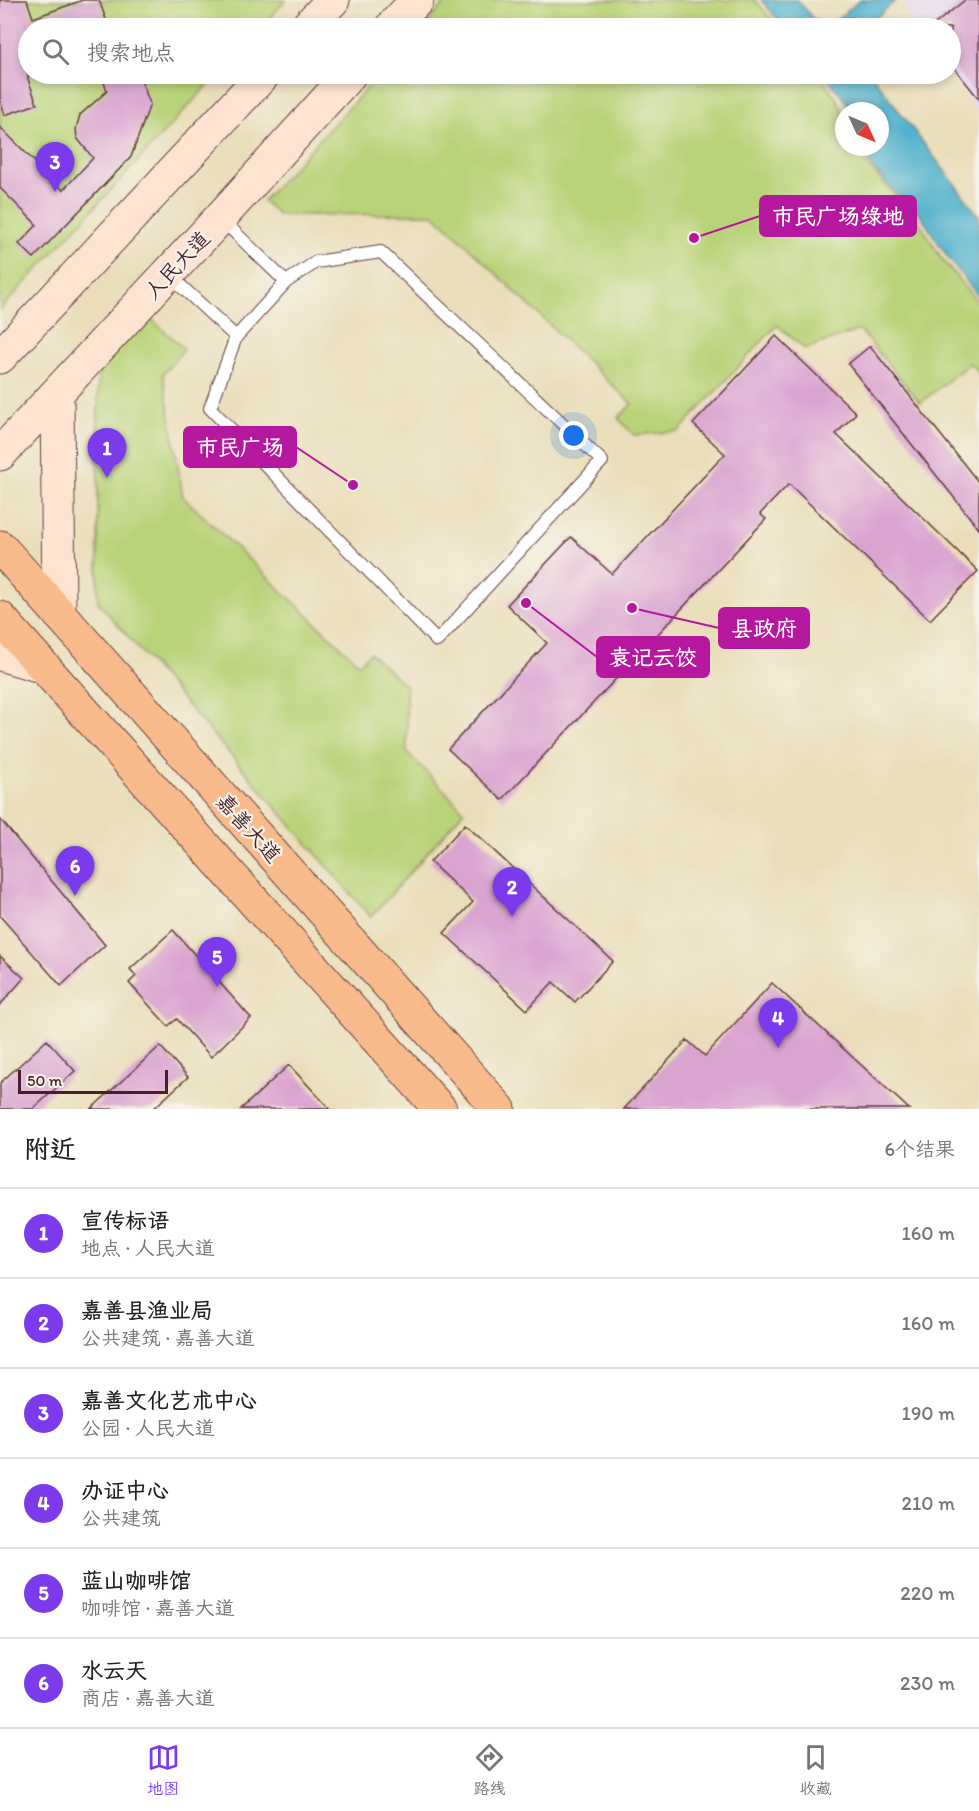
<!DOCTYPE html>
<html lang="zh">
<meta charset="utf-8">
<style>
body{margin:0;font-family:Itim,"LXGW WenKai TC",sans-serif;background:#f2f2f2;color:#222}
.compass{position:absolute;left:835px;top:102px;width:54px;height:54px;border-radius:50%;background:#fff;box-shadow:0 3px 9px #0003;rotate:134deg}
.scale{position:absolute;left:18px;bottom:15px;width:150px;box-sizing:border-box;padding-left:6px;border:3px solid #4a1f2b;border-top:0;font-size:16px;line-height:21px;white-space:nowrap;color:#4a1f2b;-webkit-text-stroke:4px #f7f3e8;paint-order:stroke}
.you{position:absolute;left:574px;top:436px;width:21px;height:21px;margin:-15px;border:4px solid #fff;border-radius:50%;background:#1a73e8;box-shadow:0 0 0 9px #1a73e833}
.badge{display:grid;place-items:center;width:39px;height:39px;border-radius:50%;background:#7c3aed;color:#fff;font-size:20px;font-weight:700}
.pin{position:absolute;translate:-50% -50px;filter:drop-shadow(0 2px 3px #0008)}
.pin::after{content:'';position:absolute;top:32px;width:21px;height:18px;background:inherit;clip-path:polygon(0 0,100% 0,50% 100%)}
.list{margin:0;padding:0;list-style:none}
h2{display:flex;justify-content:space-between;align-items:center;height:78px;margin:0;padding:0 24px;font-size:26px}
h2 small{font-size:20px;font-weight:400;color:#767676}
.list li{display:grid;grid-template-columns:39px 1fr auto;gap:18px;align-items:center;box-sizing:border-box;height:90px;padding:0 24px;border-top:2px solid #e0e0e0}
.list b{display:block;font-size:22px;white-space:nowrap}
.list p{margin:0;font-size:20px;white-space:nowrap;color:#767676}
.list em{font-size:20px;font-style:normal;color:#767676}
.icon{flex:none;width:33px;height:33px;fill:none;stroke:currentColor;stroke-width:2;stroke-linecap:round;stroke-linejoin:round}
.map{position:relative;flex:none;width:979px;height:1109px;overflow:hidden}
.search{position:absolute;background:#fff;box-shadow:0 3px 9px #0003;left:18px;right:18px;top:18px;height:66px;display:flex;align-items:center;gap:15px;box-sizing:border-box;padding:0 21px;border-radius:33px;color:#767676;font-size:22px}
.sheet{height:618px;background:#fff}
nav{display:flex;justify-content:space-around;align-items:center;box-sizing:border-box;height:84px;border-top:2px solid #e0e0e0;background:#fff;font-size:16px;color:#767676}
nav a{display:grid;justify-items:center;gap:3px}
nav .on{color:#7c3aed}
.map>svg:first-child{display:block}
</style>
<div class="map">
<svg width="979" height="1109" viewBox="0 0 979 1109">
<rect width="100%" height="100%" fill="#f7f3e8"/>
<filter id="ink" filterUnits="userSpaceOnUse"><feTurbulence type="fractalNoise" baseFrequency=".0167" numOctaves="2"/><feDisplacementMap in="SourceGraphic" scale="12" xChannelSelector="R" yChannelSelector="G"/><feConvolveMatrix kernelMatrix="1 2 1 2 8 2 1 2 1" color-interpolation-filters="sRGB"/></filter>
<filter id="wash" filterUnits="userSpaceOnUse"><feTurbulence type="fractalNoise" baseFrequency=".008" numOctaves="4" result="noise"/><feDisplacementMap in="SourceGraphic" scale="24" xChannelSelector="R" yChannelSelector="G"/><feGaussianBlur stdDeviation="1.35" result="paint"/><feColorMatrix in="noise" values="0 0 0 0 0 0 0 0 0 0 0 0 0 0 0 0 0 1.4 0 .05"/><feComposite in="paint" operator="in"/></filter>
<g filter="url(#wash)">
<rect width="100%" height="100%" fill="#eadeba"/>
<path fill="#e0d4f4" d="M910,0h69v112l-28,-39 -1,-45h-31l-16,-22z"/>
<path fill="#b9d378" stroke="#827952" stroke-width="1.5" d="M0,0h286l-26,28h-232v46h190l-218,236z
M448,0h307l24,28h-357z
M380,74h437c26,31 27,31 27,73h13l13,21 46,49 26,42 37,45v70l-9,-11 -50,40 -60,-73 -55,19 -28,-24 -98,106 -45,4 -16,-17 14,-14 -198,-190 -155,1 -16,-14z
M147,315l37,34 -21,25 20,123 176,167 11,-11 36,33 1,66 57,59 -93,106 -273,-315v-234z"/>
<path fill="#4db1cc" stroke="#4c687c" stroke-width="1.5" d="M761,0h37l15,19 17,6 30,-25h36l-31,28h-80z
M823,74h48l108,142v81l-30,-38 -30,-46 -22,-19 -24,-26 -11,-21h18v-36h-32l-2,-10z"/>
<g id="blocks">
<path fill="#daa4d1" d="M0,0h27l6,18 50,-18h16l10,28h-81v51l9,25 -32,11 -5,-15z
M965,0h14v99l-28,-35v-36h-21z
M101,74h38l11,30 -19,53 -97,101 -15,-14 18,-19 -37,-37v-61l63,63 30,-32 -16,-20 -1,-9 4,-14 27,-24z
M776,336l80,77 -20,21 142,137 -48,49 -141,-136 -29,30 6,5 -264,281 -54,-51 99,-106 -40,-38 64,-68 41,37 113,-120 -32,-30z
M870,346l109,137v46l-131,-165z
M0,819l105,126 -44,41 -61,-70z
M465,824l148,137 -38,41 -22,-20 -26,28 -83,-77 29,-31 -43,-40z
M173,930l78,88 -40,39 -34,-38 -9,7 -39,-43 7,-7 -6,-7z
M0,956l24,22 -24,27z
M772,983l137,126h-285l63,-69 18,16z
M47,1040l28,31 -42,38h-33v-26z
M160,1046l28,31 -35,32h-62z
M289,1065l41,44h-89z"/>
</g>
</g>
<g filter="url(#ink)">
<use href="#blocks" fill-opacity="0" stroke="#623c40" stroke-width="1.5"/>
<g fill="none" stroke-linecap="round" stroke-linejoin="round">
<defs>
<path id="lane" d="M169,275l67,62 -26,71 227,233 165,-180 -221,-209 -65,10 -30,20 -66,-64
M236,337l50,-55"/>
<path id="secondary" d="M306,28l27,-28
M391,28l26,-28
M0,357l264,-283
M57,394l2,220
M0,454l220,-236 130,-144
M0,654l44,13"/>
<path id="primary" d="M0,547l499,562
M0,618l440,491"/>
</defs>
<use href="#lane" stroke="#623c40" stroke-width="14"/>
<use href="#secondary" stroke="#623c40" stroke-width="35"/>
<use href="#primary" stroke="#623c40" stroke-width="35"/>
<use href="#lane" stroke="#fff" stroke-width="12"/>
<use href="#secondary" stroke="#fde4d1" stroke-width="33"/>
<use href="#primary" stroke="#fabb8c" stroke-width="33"/>
</g>
</g>
<g text-anchor="middle" dominant-baseline="central" stroke-width="4.5" stroke-linejoin="round" paint-order="stroke">
<g font-size="21" fill="#4a1f2b" stroke="#f7f3e8">
<text transform="translate(177 265) rotate(-47)">人民大道</text>
<text transform="translate(249 828) rotate(48)">嘉善大道</text>
</g>
</g>
<path fill="none" stroke="#b5179e" stroke-width="2" d="M694 238L760 216M353 485L296 447M632 608L719 628M526 603L597 657"/>
<g fill="#b5179e" stroke="#f7f3e8" stroke-width="2">
<circle cx="694" cy="238" r="6"/>
<circle cx="353" cy="485" r="6"/>
<circle cx="632" cy="608" r="6"/>
<circle cx="526" cy="603" r="6"/>
</g>
<g fill="#b5179e" stroke="#b5179e" stroke-width="2">
<rect x="760" y="196" width="156" height="40" rx="6"/>
<rect x="184" y="427" width="112" height="40" rx="6"/>
<rect x="719" y="608" width="90" height="40" rx="6"/>
<rect x="597" y="637" width="112" height="40" rx="6"/>
</g>
<g font-size="22" text-anchor="middle" font-weight="bold" fill="#fff">
<text x="838" y="224">市民广场绿地</text>
<text x="240" y="455">市民广场</text>
<text x="764" y="636">县政府</text>
<text x="653" y="665">袁记云饺</text>
</g>
</svg>
<svg class="compass" viewBox="-18 -18 36 36"><path d="M0-13l5 13h-10z" fill="#e53935"/><path d="M0 13l5-13h-10z" fill="#767676"/></svg>
<div class="scale">50 m</div>
<div class="you"></div>
<div class="pin badge" style="left:107px;top:478px">1</div>
<div class="pin badge" style="left:512px;top:917px">2</div>
<div class="pin badge" style="left:55px;top:192px">3</div>
<div class="pin badge" style="left:778px;top:1048px">4</div>
<div class="pin badge" style="left:217px;top:987px">5</div>
<div class="pin badge" style="left:75px;top:896px">6</div>
<div class="search"><svg class="icon" aria-label="search" viewBox="0 0 24 24"><circle cx="10" cy="10" r="6"/><path d="M15 15l6 6"/></svg>搜索地点</div>
</div>
<section class="sheet">
<h2>附近<small>6个结果</small></h2>
<ul class="list">
<li><span class="badge">1</span><div><b>宣传标语</b><p>地点 · 人民大道</p></div><em>160 m</em></li>
<li><span class="badge">2</span><div><b>嘉善县渔业局</b><p>公共建筑 · 嘉善大道</p></div><em>160 m</em></li>
<li><span class="badge">3</span><div><b>嘉善文化艺术中心</b><p>公园 · 人民大道</p></div><em>190 m</em></li>
<li><span class="badge">4</span><div><b>办证中心</b><p>公共建筑</p></div><em>210 m</em></li>
<li><span class="badge">5</span><div><b>蓝山咖啡馆</b><p>咖啡馆 · 嘉善大道</p></div><em>220 m</em></li>
<li><span class="badge">6</span><div><b>水云天</b><p>商店 · 嘉善大道</p></div><em>230 m</em></li>
</ul>
</section>
<nav>
<a class="on"><svg class="icon" aria-label="map" viewBox="0 0 24 24"><path d="M3 6l6-2 6 2 6-2v14l-6 2-6-2-6 2zM9 4v14M15 6v14"/></svg>地图</a>
<a><svg class="icon" aria-label="directions" viewBox="0 0 24 24"><path d="M12 3l9 9-9 9-9-9zM9 14v-3h6M13 9l2 2-2 2"/></svg>路线</a>
<a><svg class="icon" aria-label="saved" viewBox="0 0 24 24"><path d="M7 4h10v16l-5-4-5 4z"/></svg>收藏</a>
</nav>
